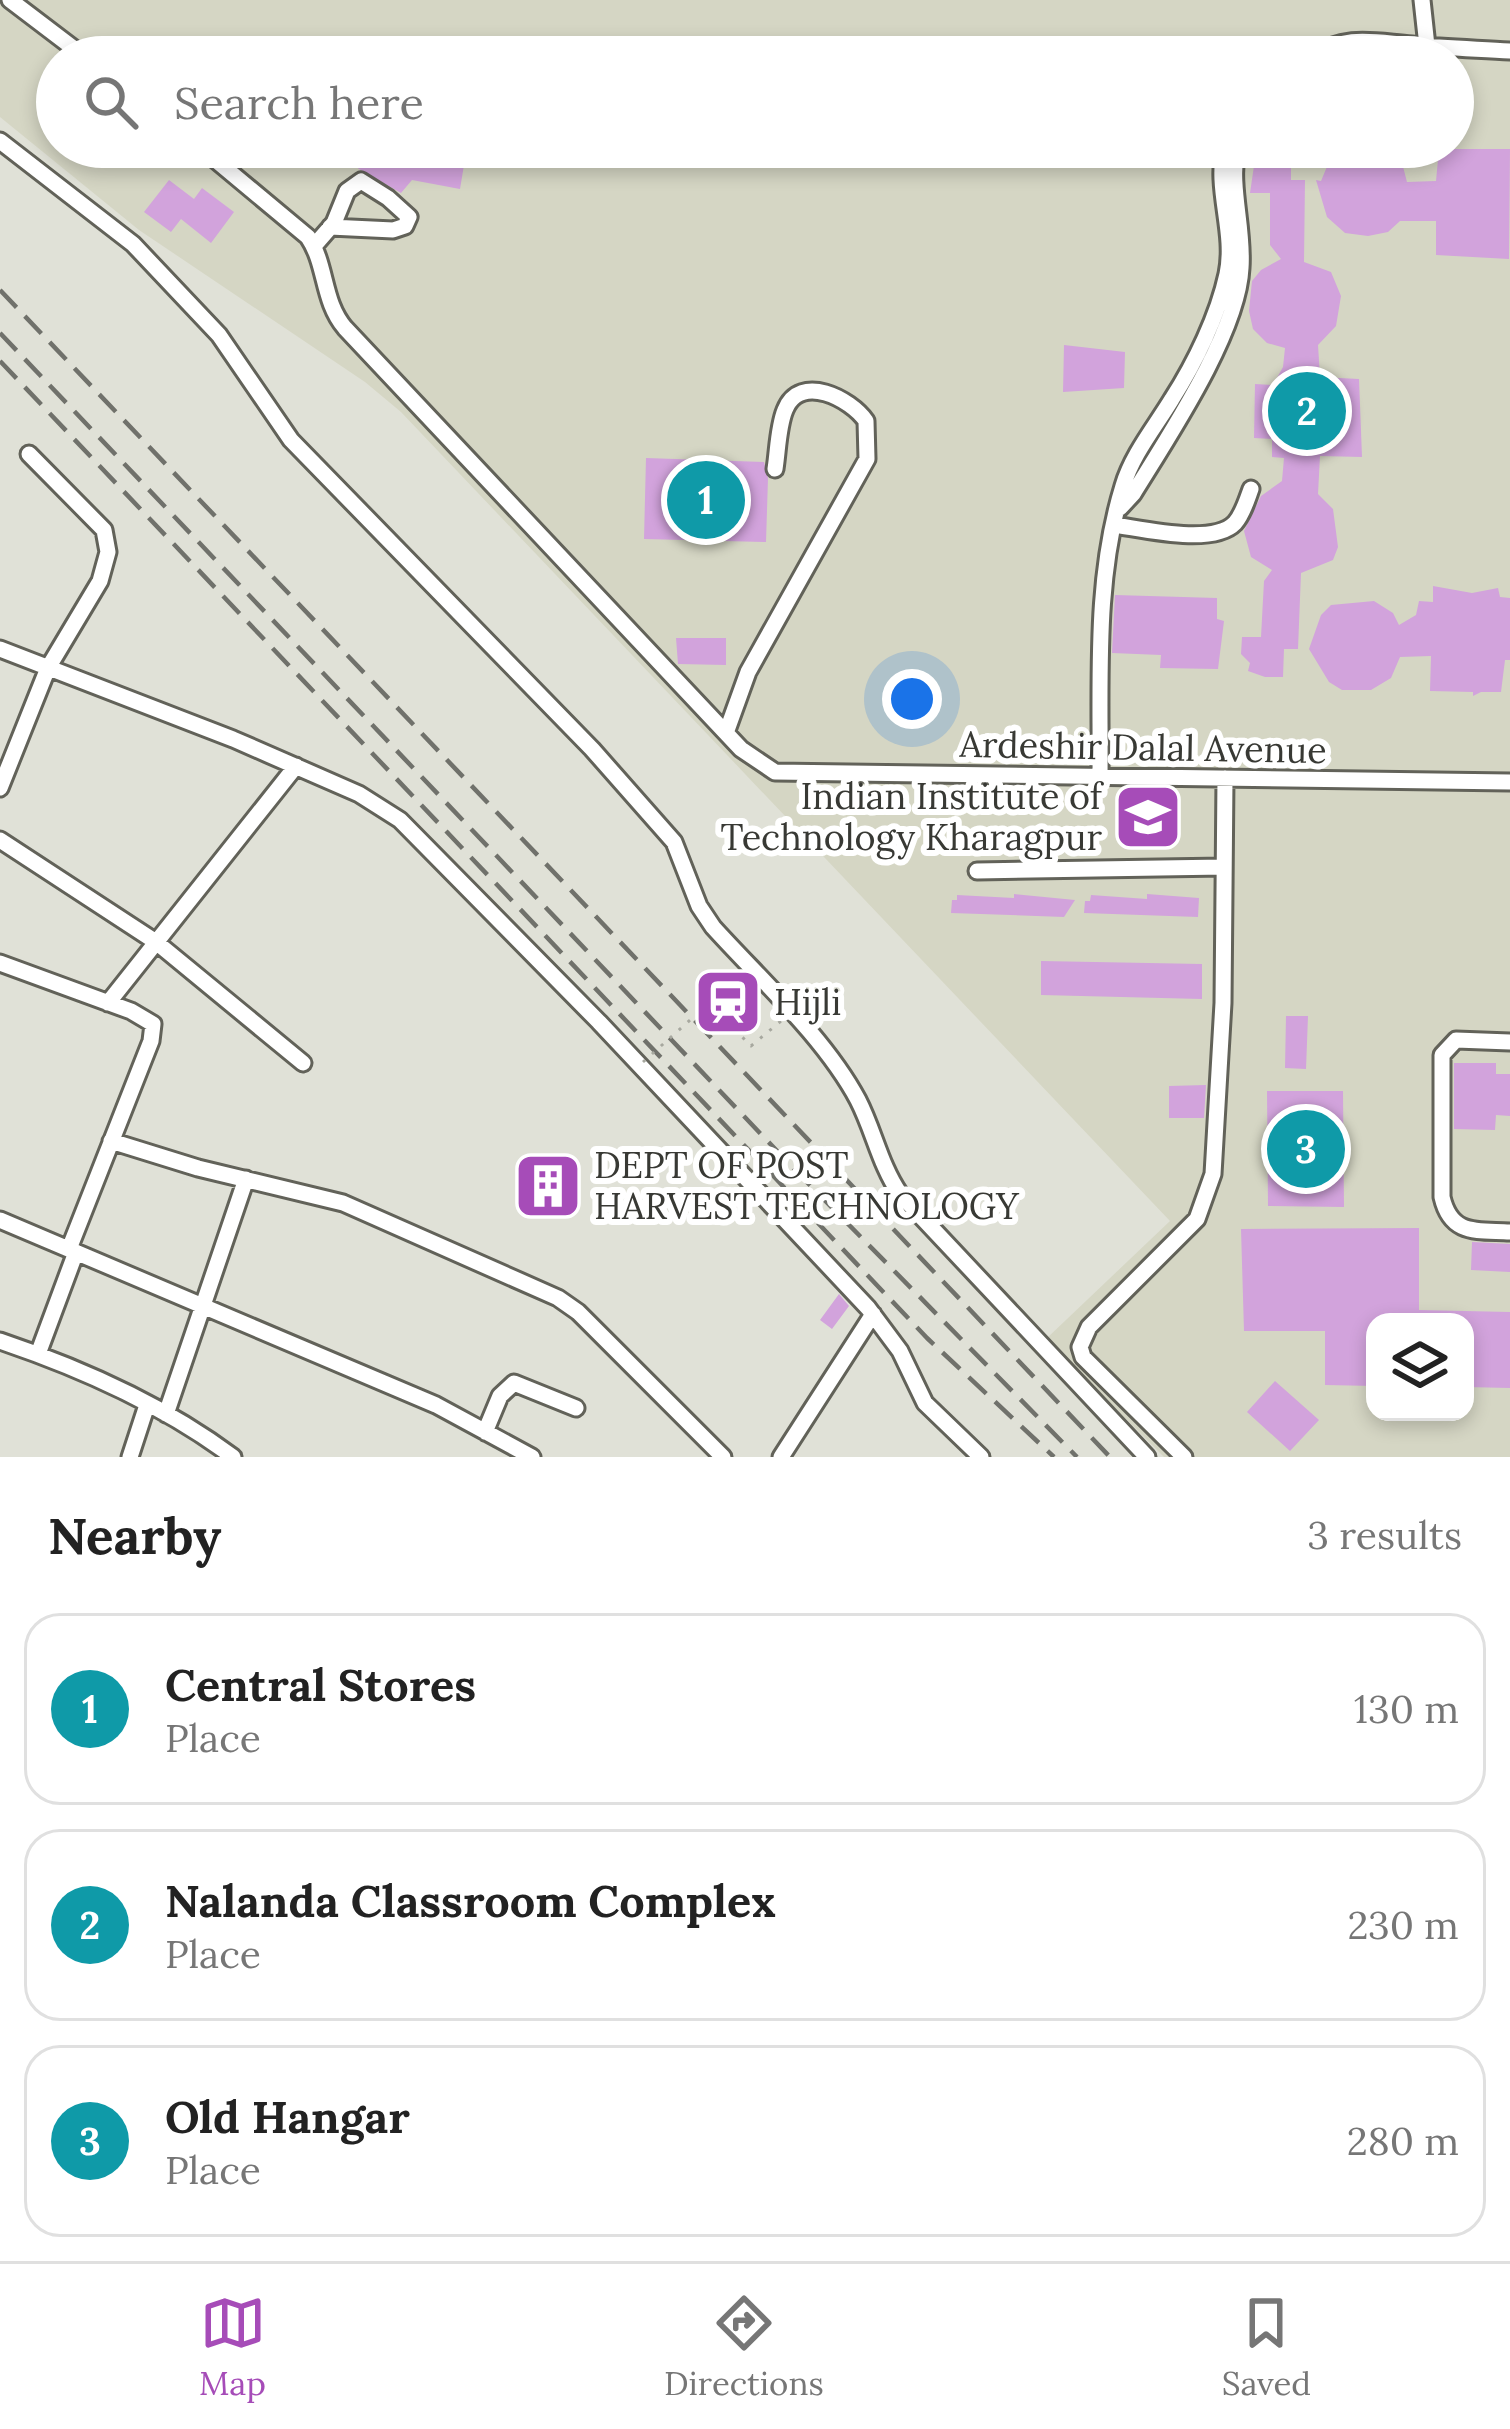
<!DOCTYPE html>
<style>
body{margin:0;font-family:Lora,serif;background:#f6f6f6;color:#222}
.controls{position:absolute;right:36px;bottom:36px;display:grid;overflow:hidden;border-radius:24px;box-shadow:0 6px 18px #0003}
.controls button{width:108px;height:108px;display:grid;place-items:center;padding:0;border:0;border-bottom:3px solid #e0e0e0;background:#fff;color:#222;font:60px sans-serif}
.you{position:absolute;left:912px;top:699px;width:42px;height:42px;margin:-30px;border:9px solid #fff;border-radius:50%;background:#1a73e8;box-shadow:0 0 0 18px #1a73e833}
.badge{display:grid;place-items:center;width:78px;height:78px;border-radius:50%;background:#a64cb8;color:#fff;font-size:39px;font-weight:700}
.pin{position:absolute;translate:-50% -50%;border:6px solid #fff;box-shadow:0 3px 12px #0006}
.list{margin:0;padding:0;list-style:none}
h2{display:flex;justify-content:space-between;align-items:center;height:156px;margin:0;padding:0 48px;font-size:51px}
h2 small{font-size:39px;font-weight:400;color:#767676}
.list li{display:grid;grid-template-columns:78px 1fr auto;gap:36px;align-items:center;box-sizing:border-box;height:192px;margin:0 24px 24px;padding:0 24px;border:3px solid #e0e0e0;border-radius:36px}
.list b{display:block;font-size:45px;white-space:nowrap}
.list p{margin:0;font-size:39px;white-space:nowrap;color:#767676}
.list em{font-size:39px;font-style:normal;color:#767676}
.icon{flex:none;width:66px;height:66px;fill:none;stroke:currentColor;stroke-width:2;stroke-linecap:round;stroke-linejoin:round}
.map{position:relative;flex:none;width:1510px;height:1457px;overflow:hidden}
.search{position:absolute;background:#fff;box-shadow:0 6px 18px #0003;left:36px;right:36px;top:36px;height:132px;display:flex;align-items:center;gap:30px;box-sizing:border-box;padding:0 42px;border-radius:66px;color:#767676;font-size:45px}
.sheet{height:804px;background:#fff}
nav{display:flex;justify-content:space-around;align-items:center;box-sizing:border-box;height:168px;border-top:3px solid #e0e0e0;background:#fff;font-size:33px;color:#767676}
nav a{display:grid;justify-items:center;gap:6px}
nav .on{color:#a64cb8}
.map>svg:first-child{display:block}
</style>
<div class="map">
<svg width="1510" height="1457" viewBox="0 0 1510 1457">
<rect width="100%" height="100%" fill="#e0e1d7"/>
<path fill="#d5d6c4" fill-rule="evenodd" d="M0,0h1510v1457h-346l-118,-118 124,-118 -769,-809 -36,-30 -226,-152 -139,-113zM57,57h1396v90h-1396zM1375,1322h90v90h-90z"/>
<path fill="#d2a3dc" d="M332,147h135l-7,42 -48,-9 -11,13 -42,-24z
M1342,147l49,3 10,9 6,23 29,-1 3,-32h71l-1,110 -73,-4v-34h-36l-12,11 -20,4 -23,-3 -18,-16 -11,-37 5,1 10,-24z
M1275,151h16v29h14l-1,82 27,10 10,24 -5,30 -18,19 2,32 39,2 3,78 -42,-1 -2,38 15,15 5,38 -5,13 -32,13 -3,76h-14l-1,28h-18l-17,-6 2,-8 -9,-9 1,-17h19l3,-56 8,-11 -21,-13 -7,-26 17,-35 21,-15 2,-23 -12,-1v-18l-18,-1 1,-54 18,1 10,-18 2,-19 -18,-5 -14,-14 -4,-18 3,-30 9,-11 20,-11 -11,-14v-52h-20l5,-34h19z
M169,180l25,19 8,-11 32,24 -23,31 -30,-24 -10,13 -27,-20z
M1064,345l61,7 -1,36 -61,4z
M646,458l118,4 4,16 -2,64 -122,-3z
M1433,586l39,7 26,-5 2,9 10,1v62h-5l-4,32h-20l-8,4v-4l-43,-1 1,-35 -31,1 -9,21 -20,12h-29l-13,-8 -20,-33 12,-34 10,-10 43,-4 19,12 6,12 17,-10 3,-14 14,1z
M1115,595l102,3v21l7,2 -6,48 -58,-1 1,-13 -49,-2z
M676,638h50v27l-48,-1z
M1014,894l61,6 -11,17 -113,-4 1,-13h5v-5l57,3z
M1147,894l52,4 -1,19 -114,-4 1,-12h5l1,-6 56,4z
M1041,961l161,3v35l-161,-4z
M1286,1016h22l-2,53 -21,-1z
M1454,1063h42v11h14v42l-14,-1 -1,15 -41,-1z
M1206,1085l-2,33h-35v-32z
M1267,1091h76l1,116 -76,-1z
M532,1160l43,29 -14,21 -40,-26z
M1419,1228v82l91,2v76l-45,-1v-65h-90v64l-50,-1v-54h-81l-3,-102z
M1472,1242l38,2v28l-39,-2z
M839,1294l10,12 -17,23 -12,-9z
M1275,1381l44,39 -29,31 -43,-39z"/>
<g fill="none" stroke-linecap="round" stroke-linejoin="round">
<defs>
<path id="minor" d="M10,0l75,57
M1422,0l5,46
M1309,57c39,-23 63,-15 103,-12 33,3 66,4 98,6
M1347,57l54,-11
M0,141l133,103 86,91 72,105 301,309 82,93 25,64 14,21c47,52 112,111 145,173 16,31 22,65 42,94l247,263
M200,147l108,90c19,28 14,64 37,91l396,421 34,23 735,10
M314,246l20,-23 13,-32 14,-10 27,17 21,19 -4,9 -12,4 -63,-3
M1120,508l13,-14c35,-57 105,-161 108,-226 3,-40 -12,-81 -4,-121
M1114,525c29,4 99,21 121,-2 8,-9 12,-23 16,-34
M0,649l233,90 126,55 41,26 199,202 269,286 32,43 25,52 56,54
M726,733l22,-61 119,-213 -1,-38c-15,-22 -66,-49 -81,-11 -7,17 -7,40 -10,59
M1100,777c1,-97 -6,-197 23,-291 9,-31 32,-59 49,-87 23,-36 46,-83 55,-125 9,-42 -13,-86 -2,-127
M0,788l48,-120 52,-87 8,-29 -4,-22 -75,-76
M0,840l156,102 147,121
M977,871l247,-4
M0,963l131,48 22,13 -2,17 -82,208
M108,1003l188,-237
M1510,1042l-54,-2 -14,15v142c9,39 35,33 68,35
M111,1141l87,27 145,35 215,95 20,14 145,145
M0,1220l436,185 96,52
M0,1341c80,27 165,65 233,116
M38,1354l38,-102
M166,1414l80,-235
M485,1432l15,-36 14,-13 62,25
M130,1457l17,-52
M781,1457l92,-143
M1184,1457l-101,-100 -3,-10 9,-20 108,-108 16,-45 10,-171 2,-225"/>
</defs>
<use href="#minor" stroke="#626259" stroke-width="21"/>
<path stroke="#a7a89f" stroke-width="3" stroke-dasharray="3 9" stroke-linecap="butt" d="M709,1003l42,43 30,-25"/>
<use href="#minor" stroke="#fff" stroke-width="15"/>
<path stroke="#70716b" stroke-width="4.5" stroke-dasharray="24 12" stroke-linecap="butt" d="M0,290l1110,1167
M0,333l796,838 281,286
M0,361l927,977 127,119"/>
<path stroke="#a7a89f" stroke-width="3" stroke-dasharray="3 9" stroke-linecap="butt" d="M643,1062l66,-59"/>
</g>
<defs>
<symbol id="university-square" viewBox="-11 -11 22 22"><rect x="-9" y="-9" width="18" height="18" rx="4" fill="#a64cb8" stroke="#fff"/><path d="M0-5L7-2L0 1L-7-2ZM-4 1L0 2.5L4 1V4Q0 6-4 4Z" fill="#fff"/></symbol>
<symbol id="station-square" viewBox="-11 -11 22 22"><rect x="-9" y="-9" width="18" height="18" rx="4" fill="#a64cb8" stroke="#fff"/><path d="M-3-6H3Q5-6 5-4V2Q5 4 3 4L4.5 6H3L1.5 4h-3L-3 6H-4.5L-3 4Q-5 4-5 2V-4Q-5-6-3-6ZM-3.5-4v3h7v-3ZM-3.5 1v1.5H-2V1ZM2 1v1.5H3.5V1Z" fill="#fff"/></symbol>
<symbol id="building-square" viewBox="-11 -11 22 22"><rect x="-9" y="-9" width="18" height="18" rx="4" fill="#a64cb8" stroke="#fff"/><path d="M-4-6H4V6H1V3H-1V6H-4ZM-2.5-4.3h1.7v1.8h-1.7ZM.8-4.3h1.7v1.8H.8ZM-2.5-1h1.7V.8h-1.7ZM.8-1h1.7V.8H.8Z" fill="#fff"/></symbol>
</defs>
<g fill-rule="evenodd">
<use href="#university-square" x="1110" y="779" width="76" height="76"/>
<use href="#station-square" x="690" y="964" width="76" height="76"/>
<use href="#building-square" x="510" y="1148" width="76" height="76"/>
</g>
<g text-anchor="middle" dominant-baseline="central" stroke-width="12" stroke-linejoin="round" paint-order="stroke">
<g font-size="36" fill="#383934" stroke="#fff">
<text transform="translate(1143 747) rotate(1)">Ardeshir Dalal Avenue</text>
</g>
<g font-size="36" fill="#383934" stroke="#fff" text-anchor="start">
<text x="1102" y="796" text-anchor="end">Indian Institute of<tspan x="1102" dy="41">Technology Kharagpur</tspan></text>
<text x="774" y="1002">Hijli</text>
<text x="594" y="1165">DEPT OF POST<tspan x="594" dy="41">HARVEST TECHNOLOGY</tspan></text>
</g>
</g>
</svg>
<div class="controls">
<button><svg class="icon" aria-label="layers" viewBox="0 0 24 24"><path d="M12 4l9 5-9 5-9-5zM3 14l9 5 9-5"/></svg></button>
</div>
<div class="you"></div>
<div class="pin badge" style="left:706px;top:500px;background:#0f9aa8">1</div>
<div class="pin badge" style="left:1307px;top:411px;background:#0f9aa8">2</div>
<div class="pin badge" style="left:1306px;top:1149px;background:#0f9aa8">3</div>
<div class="search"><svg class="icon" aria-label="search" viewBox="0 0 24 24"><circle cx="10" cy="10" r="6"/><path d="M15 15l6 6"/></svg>Search here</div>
</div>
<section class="sheet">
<h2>Nearby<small>3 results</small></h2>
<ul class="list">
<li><span class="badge" style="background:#0f9aa8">1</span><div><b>Central Stores</b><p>Place</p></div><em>130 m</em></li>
<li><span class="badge" style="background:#0f9aa8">2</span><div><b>Nalanda Classroom Complex</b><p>Place</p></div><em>230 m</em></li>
<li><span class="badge" style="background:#0f9aa8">3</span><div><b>Old Hangar</b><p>Place</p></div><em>280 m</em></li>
</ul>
</section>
<nav>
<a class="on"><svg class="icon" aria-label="map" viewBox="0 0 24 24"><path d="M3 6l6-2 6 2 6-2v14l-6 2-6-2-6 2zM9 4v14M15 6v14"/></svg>Map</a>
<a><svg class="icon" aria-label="directions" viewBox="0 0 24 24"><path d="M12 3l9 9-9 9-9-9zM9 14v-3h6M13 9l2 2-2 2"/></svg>Directions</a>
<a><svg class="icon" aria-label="saved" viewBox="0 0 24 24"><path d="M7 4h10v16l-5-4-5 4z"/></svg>Saved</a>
</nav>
